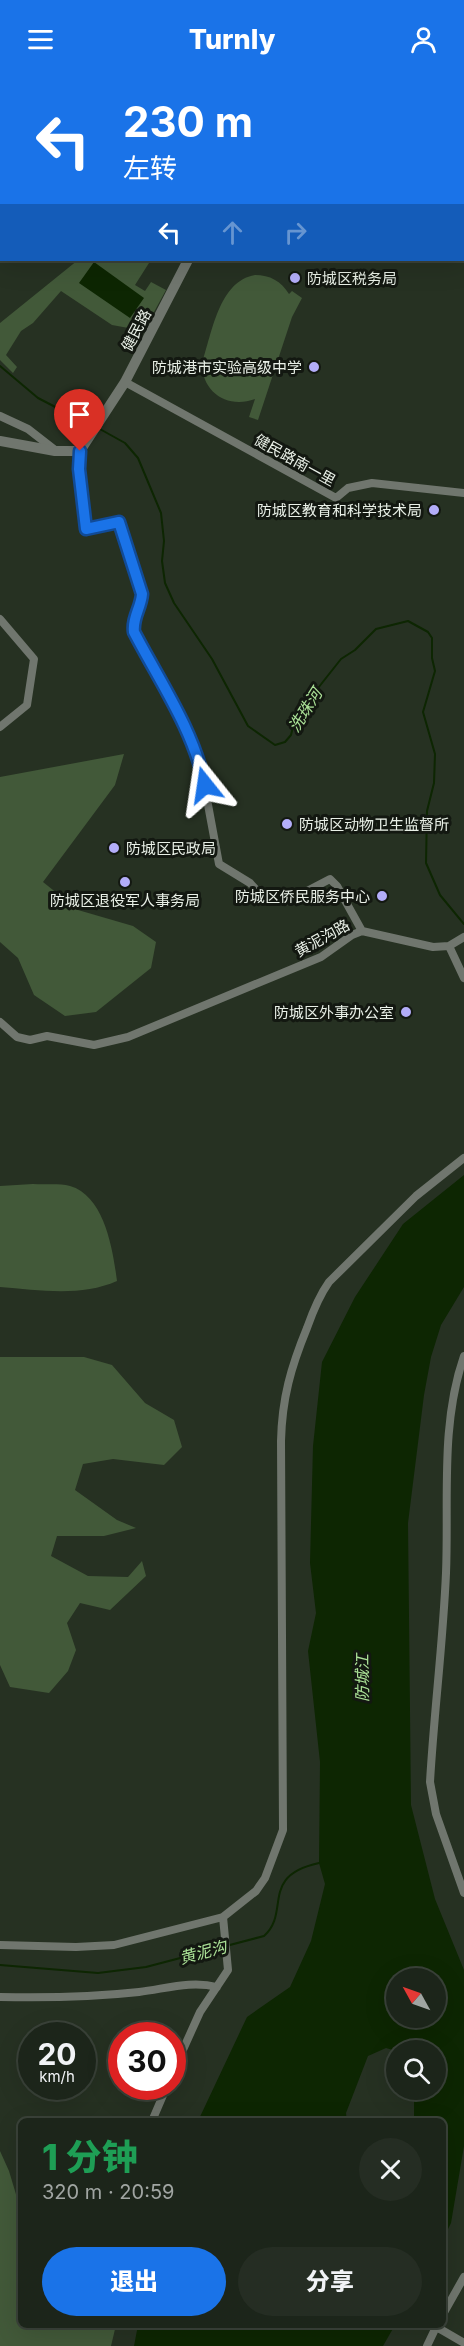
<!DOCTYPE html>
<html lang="zh">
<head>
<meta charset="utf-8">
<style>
	body { margin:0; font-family:Inter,"Noto Sans SC",sans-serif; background:#252d23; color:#f1f3f6; height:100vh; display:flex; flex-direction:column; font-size:22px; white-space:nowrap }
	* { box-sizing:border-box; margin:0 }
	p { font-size:20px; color:#a0a5a2 }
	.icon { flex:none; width:33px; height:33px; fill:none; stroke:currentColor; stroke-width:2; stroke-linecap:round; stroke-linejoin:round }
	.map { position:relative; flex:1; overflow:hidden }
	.sheet { position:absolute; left:18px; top:2040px; width:428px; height:210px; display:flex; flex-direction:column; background:#1c251a; border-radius:9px; box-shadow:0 6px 24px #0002,0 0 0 2px #3a4239 }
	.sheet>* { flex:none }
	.guide { position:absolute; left:0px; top:0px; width:465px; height:183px; box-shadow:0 6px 24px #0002,0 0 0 2px #3a4239; background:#1a73e8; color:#fff; overflow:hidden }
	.needle { width:39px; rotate:310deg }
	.buttons { position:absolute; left:386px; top:1890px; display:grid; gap:12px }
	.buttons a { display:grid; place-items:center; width:60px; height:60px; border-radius:50%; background:#1c251a; box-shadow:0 6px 24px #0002,0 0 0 2px #3a4239; font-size:30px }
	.speed { position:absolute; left:18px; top:1944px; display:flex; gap:12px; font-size:30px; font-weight:700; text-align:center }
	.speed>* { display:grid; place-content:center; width:78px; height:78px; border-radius:50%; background:#1c251a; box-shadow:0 6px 24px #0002,0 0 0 2px #3a4239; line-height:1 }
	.speed small { font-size:15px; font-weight:400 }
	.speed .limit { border:9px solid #d22; background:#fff; color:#111 }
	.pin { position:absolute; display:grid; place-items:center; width:51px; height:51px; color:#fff; margin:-62px -26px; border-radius:50% 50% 50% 0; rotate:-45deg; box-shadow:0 0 6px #0007 }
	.pin .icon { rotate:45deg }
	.me { position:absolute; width:66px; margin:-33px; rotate:345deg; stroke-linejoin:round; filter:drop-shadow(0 0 4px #0008) }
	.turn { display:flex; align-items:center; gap:21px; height:126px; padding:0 24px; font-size:27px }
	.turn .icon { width:78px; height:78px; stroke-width:2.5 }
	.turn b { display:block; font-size:42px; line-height:51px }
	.lanes { display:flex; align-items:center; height:57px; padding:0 24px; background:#0003; justify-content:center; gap:30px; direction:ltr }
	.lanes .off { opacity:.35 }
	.round { display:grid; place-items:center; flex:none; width:63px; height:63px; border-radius:32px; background:#252d23 }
	.head { display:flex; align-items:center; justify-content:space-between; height:102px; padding:0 24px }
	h1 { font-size:36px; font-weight:800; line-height:45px; color:#1e9e55 }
	.primary-button { display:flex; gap:12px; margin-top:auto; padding:12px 24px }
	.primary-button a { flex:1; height:69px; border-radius:36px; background:#1a73e8; color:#fff; font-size:24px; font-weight:800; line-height:69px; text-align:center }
	.primary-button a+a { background:#252d23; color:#f1f3f6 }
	header { display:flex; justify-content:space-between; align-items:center; height:78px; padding:0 24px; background:#1a73e8; color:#fff; font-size:27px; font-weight:800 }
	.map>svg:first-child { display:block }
	.green { fill:#425939 }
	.water { fill:#0d2602; fill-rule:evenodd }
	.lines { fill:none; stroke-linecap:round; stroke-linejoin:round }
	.stream { stroke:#0d2602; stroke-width:2 }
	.minor { stroke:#70766e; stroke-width:8 }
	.tertiary { stroke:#70766e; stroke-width:10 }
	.minor-bridge { stroke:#70766e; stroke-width:8 }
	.route-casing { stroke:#114b97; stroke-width:15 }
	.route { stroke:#1a73e8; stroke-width:10 }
	.poi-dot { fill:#b3adf9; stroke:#131811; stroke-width:2 }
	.labels { text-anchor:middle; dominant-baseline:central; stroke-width:6; stroke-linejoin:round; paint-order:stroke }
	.poi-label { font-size:15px; fill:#e9f0e7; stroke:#131811; text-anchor:end }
	.street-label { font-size:15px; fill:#e9f0e7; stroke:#131811 }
	.water-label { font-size:16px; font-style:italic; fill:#ace398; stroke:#131811 }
</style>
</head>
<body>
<header><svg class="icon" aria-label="menu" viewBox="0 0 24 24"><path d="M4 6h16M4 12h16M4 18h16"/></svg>Turnly<svg class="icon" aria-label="person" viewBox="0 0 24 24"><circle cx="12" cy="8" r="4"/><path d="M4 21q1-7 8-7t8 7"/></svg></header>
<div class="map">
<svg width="464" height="2268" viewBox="0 0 464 2268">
	<rect width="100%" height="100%" fill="#263122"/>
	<path class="green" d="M78,182h19l3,2 2,-2h41l6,3 -14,22 10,6 6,-9 15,8 -24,44 -8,-5 -22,-4 -51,-34 -28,32 -12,8 -15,24 11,12 -4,6 -13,-13v-37z
		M255,197c15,0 26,6 34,19l3,-3 10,7 -10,19 -34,103 -9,-3 6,-18c-27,10 -53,-6 -53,-36 10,-30 17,-82 53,-88z
		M64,325l28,5 1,-2 6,1 -6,13 -12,-4z
		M124,676l-9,31 -72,97 35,28 55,16 23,16 -5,26 -55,44 -31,4 -31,-21 -16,-37 -18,-16v-165z
		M33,1106c12,1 26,-1 37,2 35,10 43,65 47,95 -36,16 -78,9 -117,6v-101z
		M0,1279h84l28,8 33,38 29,17 8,27 -18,18 -51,-6 -30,5 -8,26 42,30 19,8 -32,8h-47l-6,20 37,20 40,1 14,-16 4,15 -36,34 -30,-7 -13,20 9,27 -8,21 -19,22 -39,-6 -10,-22z
		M0,2073l9,20 12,40v114h95l-5,21h-111z"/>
	<path class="water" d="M94,184l50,36 -14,20 -51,-35z
		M464,1097v112l-23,38 -10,32 -7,38 -16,128 3,282 24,94 29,71v176l-13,77 -8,16 -1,-118h-28v-22l-3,-9h24v-40l-39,1 -10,-3 -18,8 -22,57 1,8h-149l49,-104 43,-30 21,-46 14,-57 -6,-21 1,-101 -12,-111 8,-38 -6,-50 3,-117 9,-84 33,-65 48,-73zM396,1900h39v40h-39z
		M138,2247h257l-12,21h-249z"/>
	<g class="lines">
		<path class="stream" d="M0,288l38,32 54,28
			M98,350l27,15 13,15 23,55 3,28 -2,20 3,22 9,20 38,56 36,67 27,19 10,-3 6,-7 3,-12 13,-21 34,-43 14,-9 21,-21 32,-8 20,11 4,6v20l3,13 -12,41 12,42 -1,29 -7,28 -1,52 14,32 24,29
			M0,1887l98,8 48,-6 118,-31c27,-24 -5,-60 55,-73"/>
		<path class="minor" d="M125,304l211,116 12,-10 24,-5 92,10
			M0,338l28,13 27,21
			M80,373l-1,18 7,60 33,-7 23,72c-1,14 -10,24 -8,38l53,97 14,38 18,97 31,19 11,12 18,7 9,-1 42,-22 7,7 25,45
			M0,541l34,40 -7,46 -27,22
			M449,868l15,32
			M0,944l17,15 13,3 17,-4 47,9 34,-8 193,-80 31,-22 10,-4 71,16 16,-1 15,-9
			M464,1278c-24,69 -15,145 -18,217 -3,70 -12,139 -16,209l6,32 28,79
			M0,1867l76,2 38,-2 109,-28 33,-26 9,-13 18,-48 -2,-389c1,-43 10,-74 26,-113 6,-17 12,-32 22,-46l87,-86 48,-38
			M0,1919c46,1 93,0 139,-5 26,-3 52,-12 78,-5
			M172,1996l28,-62 28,-42 -5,-53
			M152,2043l15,-35
			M442,2238l22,-39
			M440,2251l24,14
			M427,2268l10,-21"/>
		<path class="tertiary" d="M0,8l2,1
			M0,363l55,10h25l45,-69 63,-122"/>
		<path class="minor-bridge" d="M433,2247l7,4"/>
	</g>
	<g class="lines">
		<defs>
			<path id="route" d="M80,373l-1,18 7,60 33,-7 23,72c-1,14 -10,24 -8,38 26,50 59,97 71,153"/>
		</defs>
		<use href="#route" class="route-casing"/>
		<use href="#route" class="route"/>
	</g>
	<g class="poi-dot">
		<circle cx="295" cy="200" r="6"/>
		<circle cx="314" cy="289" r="6"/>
		<circle cx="434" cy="432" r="6"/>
		<circle cx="287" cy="746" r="6"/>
		<circle cx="114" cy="770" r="6"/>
		<circle cx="125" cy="804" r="6"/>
		<circle cx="382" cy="818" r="6"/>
		<circle cx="406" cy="934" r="6"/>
	</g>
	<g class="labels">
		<g class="poi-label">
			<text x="307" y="200" text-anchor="start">防城区税务局</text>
			<text x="302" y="289">防城港市实验高级中学</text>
			<text x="422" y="432">防城区教育和科学技术局</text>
			<text x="299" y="746" text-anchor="start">防城区动物卫生监督所</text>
			<text x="126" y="770" text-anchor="start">防城区民政局</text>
			<text x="370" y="818">防城区侨民服务中心</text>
			<text x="125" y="822" text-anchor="middle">防城区退役军人事务局</text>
			<text x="394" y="934">防城区外事办公室</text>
		</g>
		<g class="street-label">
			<text transform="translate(136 252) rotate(-62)">健民路</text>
			<text transform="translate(295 382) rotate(29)">健民路南一里</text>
			<text transform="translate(322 860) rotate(-29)">黄泥沟路</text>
		</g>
		<g class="water-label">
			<text transform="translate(305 632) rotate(-58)">洗珠河</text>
			<text transform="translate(362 1600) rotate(-90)">防城江</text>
			<text transform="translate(203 1874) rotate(-15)">黄泥沟</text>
		</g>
	</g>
</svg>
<div class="buttons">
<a><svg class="needle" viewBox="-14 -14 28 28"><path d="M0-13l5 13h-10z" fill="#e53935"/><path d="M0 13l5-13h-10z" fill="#a0a5a2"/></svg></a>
<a><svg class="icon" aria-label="search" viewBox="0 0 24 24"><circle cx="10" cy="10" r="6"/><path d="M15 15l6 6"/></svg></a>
</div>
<div class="speed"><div>20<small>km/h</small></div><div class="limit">30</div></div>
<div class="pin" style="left:80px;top:373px;background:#d93025"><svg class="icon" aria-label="arrive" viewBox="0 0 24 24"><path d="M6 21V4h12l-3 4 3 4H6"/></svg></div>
<svg class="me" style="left:205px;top:707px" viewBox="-20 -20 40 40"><path d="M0-17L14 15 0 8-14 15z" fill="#1a73e8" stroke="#fff" stroke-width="4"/></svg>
<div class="guide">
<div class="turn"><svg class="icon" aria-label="left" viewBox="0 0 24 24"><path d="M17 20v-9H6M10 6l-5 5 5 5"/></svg><div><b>230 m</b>左转</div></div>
<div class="lanes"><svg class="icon" aria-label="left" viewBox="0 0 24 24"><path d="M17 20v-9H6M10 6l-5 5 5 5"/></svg><svg class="icon off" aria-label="ahead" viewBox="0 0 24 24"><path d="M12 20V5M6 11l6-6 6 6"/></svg><svg class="icon off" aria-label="right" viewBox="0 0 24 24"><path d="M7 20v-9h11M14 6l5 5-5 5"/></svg></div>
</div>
<section class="sheet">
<div class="head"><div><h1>1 分钟</h1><p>320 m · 20:59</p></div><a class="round"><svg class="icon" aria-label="close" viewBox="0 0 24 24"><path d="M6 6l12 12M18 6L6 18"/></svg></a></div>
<div class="primary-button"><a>退出</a><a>分享</a></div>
</section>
</div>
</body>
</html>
